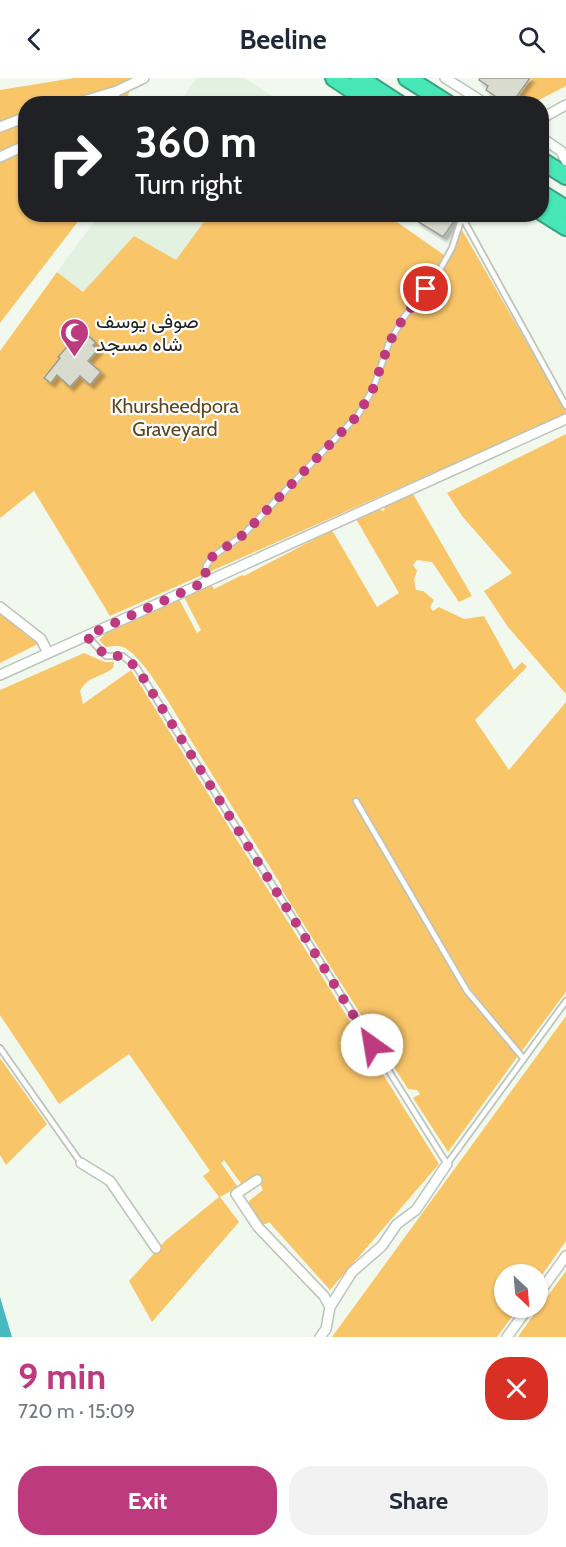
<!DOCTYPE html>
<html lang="en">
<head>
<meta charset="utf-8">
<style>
	body { margin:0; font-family:Cabin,Vazirmatn,sans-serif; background:#f2f2f3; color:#1f2937; height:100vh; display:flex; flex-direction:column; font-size:22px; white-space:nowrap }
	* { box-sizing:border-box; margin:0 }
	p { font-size:20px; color:#747a83 }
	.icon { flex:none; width:33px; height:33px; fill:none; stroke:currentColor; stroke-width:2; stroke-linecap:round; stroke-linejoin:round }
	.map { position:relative; height:1259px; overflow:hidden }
	.drawer { display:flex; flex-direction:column; background:#fff; flex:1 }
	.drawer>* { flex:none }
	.guide { position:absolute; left:18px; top:18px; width:531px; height:126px; border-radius:24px; box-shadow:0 2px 4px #0004; background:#202124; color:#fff; overflow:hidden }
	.needle { width:39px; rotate:154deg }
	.buttons { position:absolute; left:494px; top:1186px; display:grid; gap:12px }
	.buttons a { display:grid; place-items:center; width:54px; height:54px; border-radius:50%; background:#fff; box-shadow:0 2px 4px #0004; font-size:30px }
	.pin { position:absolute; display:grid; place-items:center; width:51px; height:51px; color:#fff; margin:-26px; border:3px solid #fff; border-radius:50%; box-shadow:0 2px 6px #0007 }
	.me { position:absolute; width:66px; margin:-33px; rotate:328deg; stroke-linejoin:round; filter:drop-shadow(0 0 4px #0008) }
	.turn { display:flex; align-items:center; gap:21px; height:126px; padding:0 18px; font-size:27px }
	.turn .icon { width:78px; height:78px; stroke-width:2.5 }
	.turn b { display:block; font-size:42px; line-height:51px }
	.round { display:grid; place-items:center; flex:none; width:63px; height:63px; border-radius:24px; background:#f2f2f3 }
	.overview { display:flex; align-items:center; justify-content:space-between; height:102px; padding:0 18px }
	h1 { font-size:36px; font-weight:800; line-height:45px; color:#be3a7f }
	.button { display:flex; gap:12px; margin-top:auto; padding:12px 18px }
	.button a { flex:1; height:69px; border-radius:24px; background:#be3a7f; color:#fff; font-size:24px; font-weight:800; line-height:69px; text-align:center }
	.button a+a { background:#f2f2f3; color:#1f2937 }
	header { display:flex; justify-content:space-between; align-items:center; height:78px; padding:0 18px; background:#fff; font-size:27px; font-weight:800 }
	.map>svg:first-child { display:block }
	.built { fill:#e3f1e0 }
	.green { fill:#f9c569 }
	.water { fill:#48babe }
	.building { fill:#dadbcf; stroke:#9b9c91; stroke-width:1.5; filter:url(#shadow) }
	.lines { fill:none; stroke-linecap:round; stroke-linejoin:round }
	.lane-casing { stroke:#bcc4ba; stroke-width:8 }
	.street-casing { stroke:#bcc4ba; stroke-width:12 }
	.highway-casing { stroke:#39a281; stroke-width:20 }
	.lane { stroke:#fff; stroke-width:4.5 }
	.street { stroke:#fff; stroke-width:9 }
	.highway { stroke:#47e7b7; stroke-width:16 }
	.route { stroke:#be3a7f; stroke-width:10; stroke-dasharray:0 18 }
	.labels { text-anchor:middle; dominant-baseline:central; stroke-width:4.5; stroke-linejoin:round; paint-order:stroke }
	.poi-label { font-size:20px; fill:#1e211d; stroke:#fff; text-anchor:start }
	.park-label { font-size:20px; fill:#5d4720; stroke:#fff }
</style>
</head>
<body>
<header><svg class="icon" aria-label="back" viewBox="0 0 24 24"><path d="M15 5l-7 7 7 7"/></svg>Beeline<svg class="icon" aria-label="search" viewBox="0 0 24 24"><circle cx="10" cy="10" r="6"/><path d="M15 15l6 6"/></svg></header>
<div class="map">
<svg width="566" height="1259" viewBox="0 0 566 1259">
	<defs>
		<filter id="shadow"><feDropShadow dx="4" dy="4" stdDeviation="1.5" flood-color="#0004"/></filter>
	</defs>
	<rect width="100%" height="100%" fill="#f1f9ef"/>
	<path class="built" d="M197,0h47l39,25h-105z
		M99,137h110l-33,45 -93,33 -26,-21z"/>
	<path class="green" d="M74,0h55v15l-4,10 -99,1v110l57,1 -83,108v-233z
		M532,0h34v8l-33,17h-19z
		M209,137h178l57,40 18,-25 104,181v3l-456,202 -76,-125 -34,27v-167l57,-79 26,20 51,-56 42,24z
		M566,356v260l-58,-67 -24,-36 28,-18 -50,-57 -15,-23z
		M413,416l59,102 -13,6 -27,-40 -15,-2 -4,5 4,6 -3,9 2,10 7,1 11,9 -4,7 3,4 6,-4 25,12 20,-3 30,54 8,-8 5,5 -52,53 34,50 57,-68v290l-45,60 -52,-65 -111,-187 -5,2 113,191 52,63 -70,96 -35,-54 7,-4 -3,-4 -9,-1 -126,-199 -1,-5 -96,-154 1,-1c-14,-21 -40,-70 -61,-82 -6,-3 -12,-2 -19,-1l-7,-7 10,-10 70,-31 18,34 4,-3 -17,-33 26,-14 4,6 28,-14 2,1 88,-46 45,77 22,-14 -43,-74 22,-10 6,2 1,-6z
		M0,535l38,31 -38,19z
		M84,575l21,9h9l-1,6c-14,11 -24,7 -33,23l3,13 48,-34 308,494 -109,126 -61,-68 -3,2h-5l-13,-16 1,-7 14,-11 -3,-6 -18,1 -18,-25 -3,3 17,24 -18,10 19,25 -87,100 -23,-41 37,-41 53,-43 -16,-21 7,-5 -81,-117 -70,50 -59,-89v-325z
		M566,938v225l-29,41v-7h-33v33h14l-2,3 -19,26h-165z
		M0,980l47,66 -41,41 -6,-10z
		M566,1193v66h-48l4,-6z"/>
	<path class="water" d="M0,1219l12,40h-12z"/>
	<path class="building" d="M480,0h50l-18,25 -9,-6 -2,3 -15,-10 2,-4 -9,-6z
		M421,136h32l4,3 -14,20 -26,-16z
		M82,252l14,13 -3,2 5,5 -10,11 13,11 -11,13 -10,-9 -10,11 -13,-12 -6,8 -7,-5 16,-20 -2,-1z"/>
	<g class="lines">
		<defs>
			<path id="lane" d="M462,139l104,189
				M205,504l1,-16 6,-9 31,-22 115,-120 15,-26 16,-46 15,-26 33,-42 15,-27 10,-31
				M87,558l19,20h17l14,12 310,496 119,-163
				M356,723l111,190 57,68
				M0,970l81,115"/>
			<path id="street" d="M445,0l41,26
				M73,26l44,-13 27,-13
				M104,26l12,-12
				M542,40l24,-13
				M0,49l26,-10
				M542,60l19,13 5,10
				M0,79l26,-12
				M0,529l41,32 7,14
				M0,597l566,-256
				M81,1085l29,18 46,67
				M257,1102l-21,14 22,33 66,69 6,11
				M537,1218l29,-40
				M320,1259l6,-8 4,-22 22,-35 30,-26 15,-22 19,-14 31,-46
				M507,1259l21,-29"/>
			<path id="highway" d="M334,0l39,26
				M359,0l40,26
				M407,0l41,26
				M542,83l24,15
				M542,116l24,15
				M542,134l24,15"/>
		</defs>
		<use href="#lane" class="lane-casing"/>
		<use href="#street" class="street-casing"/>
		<use href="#highway" class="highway-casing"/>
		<use href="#lane" class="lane"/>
		<use href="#street" class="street"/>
		<use href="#highway" class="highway"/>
	</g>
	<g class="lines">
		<path class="route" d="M372,967l-235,-377 -14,-12h-17l-20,-20 119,-54 1,-16 6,-9 31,-22 115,-120 15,-26 16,-46 15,-26 22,-28"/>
	</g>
	<defs>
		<symbol id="mosque-pin" viewBox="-11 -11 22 30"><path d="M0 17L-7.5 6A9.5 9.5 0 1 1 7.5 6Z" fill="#be3a7f" stroke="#fff"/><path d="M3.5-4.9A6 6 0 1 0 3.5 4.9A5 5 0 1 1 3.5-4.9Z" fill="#fff"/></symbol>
	</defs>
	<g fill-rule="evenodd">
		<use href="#mosque-pin" x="58" y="238" width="33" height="45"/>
	</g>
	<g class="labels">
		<g class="poi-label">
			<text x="96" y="243">صوفی یوسف<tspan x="96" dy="23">شاہ مسجد</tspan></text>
		</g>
		<g class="park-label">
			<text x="175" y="328">Khursheedpora<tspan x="175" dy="23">Graveyard</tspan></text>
		</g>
	</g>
</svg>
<div class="buttons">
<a><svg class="needle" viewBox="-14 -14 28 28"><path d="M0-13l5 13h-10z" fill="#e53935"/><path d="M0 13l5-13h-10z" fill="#747a83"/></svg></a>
</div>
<div class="pin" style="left:426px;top:211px;background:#d93025"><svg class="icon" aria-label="arrive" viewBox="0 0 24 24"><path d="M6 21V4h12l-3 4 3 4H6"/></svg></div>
<svg class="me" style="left:372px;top:967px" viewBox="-20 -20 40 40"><circle r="19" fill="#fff"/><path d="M0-13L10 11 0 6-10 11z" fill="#be3a7f"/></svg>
<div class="guide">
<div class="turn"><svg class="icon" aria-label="right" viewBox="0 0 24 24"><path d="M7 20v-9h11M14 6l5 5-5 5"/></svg><div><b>360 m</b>Turn right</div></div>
</div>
</div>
<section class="drawer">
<div class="overview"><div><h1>9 min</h1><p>720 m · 15:09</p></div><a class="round" style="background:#d93025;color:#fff"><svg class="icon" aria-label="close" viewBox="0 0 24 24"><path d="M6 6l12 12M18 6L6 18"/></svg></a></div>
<div class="button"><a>Exit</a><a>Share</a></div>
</section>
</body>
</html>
